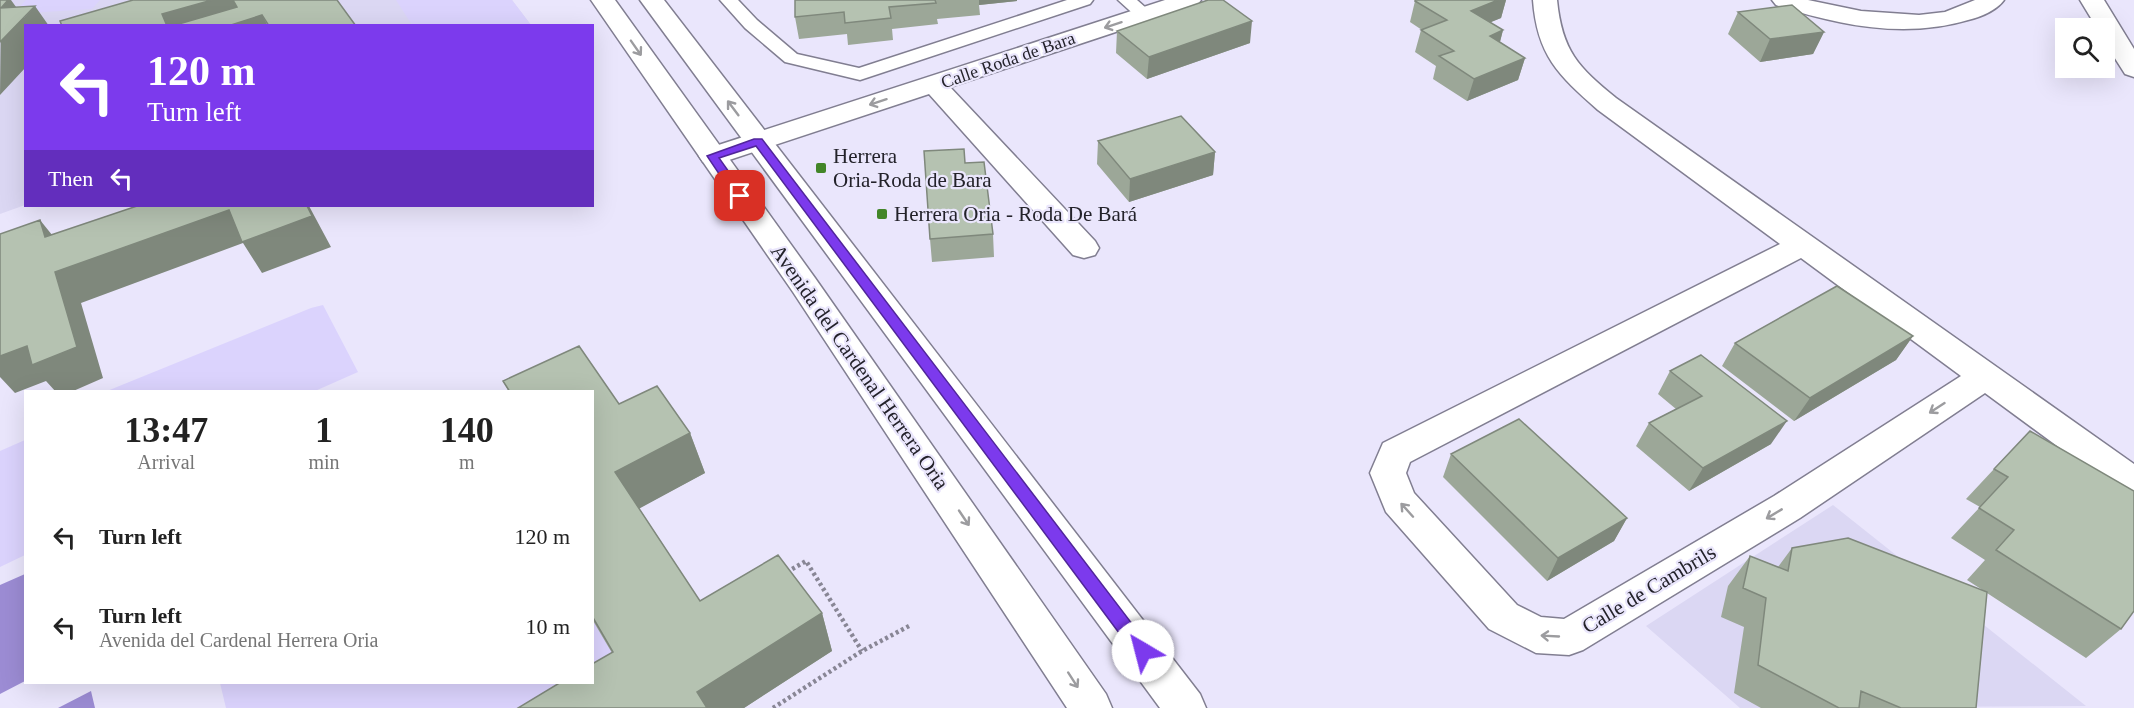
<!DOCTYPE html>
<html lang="en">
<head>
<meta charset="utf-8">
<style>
	body { margin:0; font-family:Georgia,serif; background:#f6f6f6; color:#222; height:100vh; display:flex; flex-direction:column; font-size:22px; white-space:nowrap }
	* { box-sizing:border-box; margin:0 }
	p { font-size:20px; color:#767676 }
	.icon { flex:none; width:33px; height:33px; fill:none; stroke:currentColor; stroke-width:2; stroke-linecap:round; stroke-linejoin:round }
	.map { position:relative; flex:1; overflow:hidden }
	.side { position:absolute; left:24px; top:390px; width:570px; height:294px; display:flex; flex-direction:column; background:#fff; border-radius:0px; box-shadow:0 6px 24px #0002 }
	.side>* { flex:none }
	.hud { position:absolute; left:24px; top:24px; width:570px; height:183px; border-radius:0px; box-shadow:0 6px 24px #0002; background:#7c3aed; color:#fff; overflow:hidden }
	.fabs { position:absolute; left:2055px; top:18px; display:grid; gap:12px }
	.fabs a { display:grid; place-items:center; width:60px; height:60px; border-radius:0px; background:#fff; box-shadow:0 6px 24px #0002; font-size:30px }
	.pin { position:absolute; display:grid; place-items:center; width:51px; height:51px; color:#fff; margin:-26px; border-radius:12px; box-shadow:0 3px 9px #0006 }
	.me { position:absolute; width:66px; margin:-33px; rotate:323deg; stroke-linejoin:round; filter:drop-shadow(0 0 4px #0008) }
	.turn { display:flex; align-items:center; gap:21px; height:126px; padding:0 24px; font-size:27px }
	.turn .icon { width:78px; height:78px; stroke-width:2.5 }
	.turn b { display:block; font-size:42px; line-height:51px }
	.then { display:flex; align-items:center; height:57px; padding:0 24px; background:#0003; gap:12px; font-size:22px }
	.eta { display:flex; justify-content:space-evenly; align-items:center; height:102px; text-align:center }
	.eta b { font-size:36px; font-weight:800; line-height:42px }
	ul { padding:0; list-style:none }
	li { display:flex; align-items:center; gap:18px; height:90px; padding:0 24px }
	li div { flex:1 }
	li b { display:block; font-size:22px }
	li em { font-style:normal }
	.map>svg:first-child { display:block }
	.built { fill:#dbd7f3 }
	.green { fill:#dbd3fd }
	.water { fill:#9c8cd4 }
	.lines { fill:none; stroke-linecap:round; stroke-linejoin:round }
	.service-casing { stroke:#817e91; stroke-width:3 }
	.minor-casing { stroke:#817e91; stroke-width:3 }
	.secondary-casing { stroke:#817e91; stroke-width:3 }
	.path { stroke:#888695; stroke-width:4.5; stroke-dasharray:3 3; stroke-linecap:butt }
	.service { fill:#fff; fill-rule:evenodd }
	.minor { fill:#fff; fill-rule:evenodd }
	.secondary { fill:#fff; fill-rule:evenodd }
	.wall { fill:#9ca798 }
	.shaded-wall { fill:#7f887c }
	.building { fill:#b5c2b1; stroke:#7f887c; stroke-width:1.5 }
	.oneway { stroke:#9c9c9f }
	.route { fill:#7c3aed; stroke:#51269a; stroke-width:1.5 }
	.poi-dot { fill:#428528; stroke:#eae6fc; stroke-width:2 }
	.labels { text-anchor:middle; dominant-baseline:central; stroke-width:4.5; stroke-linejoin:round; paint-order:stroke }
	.far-street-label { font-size:18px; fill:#23222a; stroke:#eae6fc }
	.poi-label { font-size:21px; fill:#23222a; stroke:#eae6fc; text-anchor:start }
	.street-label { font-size:21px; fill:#23222a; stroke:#eae6fc }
</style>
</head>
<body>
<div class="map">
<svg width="2134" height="708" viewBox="0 0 2134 708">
	<rect width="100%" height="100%" fill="#eae6fc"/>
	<path class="built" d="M0,0h512l19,25 -505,1 -1,179 -25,9z
		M1833,505l253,201 -346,2 -94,-82z"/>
	<path class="green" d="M26,0h74l-8,9 -79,5z
		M396,0h116l19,25h-119z
		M323,305l35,67 -43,19h-208l204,-83z
		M25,440v115l-25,12v-116z
		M593,619l40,69 -32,20h-375l-6,-25 372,-1z"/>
	<path class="water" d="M25,574v107l-25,13v-109z
		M91,691l4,17h-37z"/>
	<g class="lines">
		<defs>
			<path id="service" d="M720,0h18l19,20 40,34 62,14 208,-68h26l-3,4 -230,76 -75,-18 -40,-34z
				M1118,0h19l17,15 -3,4h-12z"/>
			<path id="minor" d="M1165,0h36l-4,5 -247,82 145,154 4,7 -4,7 -11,3 -11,-3 -144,-161 -206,68 -10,2 -10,-2 -4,-6 4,-6z
				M1533,0h24c5,51 21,67 59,98l518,366v34l-13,-5 -136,-100 -185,125 -217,132 -14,5 -33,-2 -47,-24 -103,-117 -16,-39 13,-30 397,-199 -182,-134c-40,-35 -61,-55 -65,-110zM1801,258l160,118 -187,120 -210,123 -23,-2 -24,-12 -103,-112 -8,-20 4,-11z
				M1772,0h36l53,11 58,4 26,-3 30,-12h29c-8,11 -24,17 -36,20 -64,19 -130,5 -192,-15z
				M2080,0h24l30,49v28l-9,-3 -21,-33v-13h-7z"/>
			<path id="secondary" d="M591,0h24l200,278 291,416 6,14h-45l-274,-416z
				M640,0h24l536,694 6,14h-46z"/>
		</defs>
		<use href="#service" class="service-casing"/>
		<use href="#minor" class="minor-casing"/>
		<use href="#secondary" class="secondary-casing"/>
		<path class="path" d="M787,572l19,-11 56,90
			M773,708l89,-57 47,-25"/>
		<use href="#service" class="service"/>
		<use href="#minor" class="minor"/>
		<use href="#secondary" class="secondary"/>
	</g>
	<path class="wall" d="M795,0h222v1l-38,4 1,10 -43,4 1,5 -46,5 1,11 -45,5 -1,-11 -48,5 -4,-22z
		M1414,0h92l-5,18 -11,4 13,8 -3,12 25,16 -7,22 -51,21 -34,-22 3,-13 -21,-14 6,-22h1l-12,-8 5,-21z
		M1738,12l86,20 -11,22 -53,8 -32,-28z
		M1117,31l133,12 -103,36 -31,-26z
		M1098,141l117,11 -2,23 -84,27 -32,-38z
		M965,163l28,71 1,23 -62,5 -2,-23z
		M1913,336l-17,24 -102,61 -72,-55 13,-23z
		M579,346l40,58 38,-18 33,47 15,40 -66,35 61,93 78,-46 44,58 10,38 -88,57h-226l43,-26h31v-18l20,-11 -20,-34v-227h-83l-6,-11z
		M1670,371l101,73 -82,47 -53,-45 13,-23 27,-14 -18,-15z
		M2030,431l91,198 -35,29 -99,-65 -11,115h-215l-27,-15 10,-66 -23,-10 7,-31 22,-30 28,11 14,-19 192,43 -17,-11 18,-20 -34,-22 29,-31 -14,-8 28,-30z
		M1451,454l176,64 -13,23 -67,40 -104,-104z"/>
	<path class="shaded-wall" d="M8,0h3l13,18 11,-12 14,20h-23v41l-26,28 1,-87z
		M212,0h21l29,15 6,11h-101l-5,-12z
		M979,0h38v1l-38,4z
		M1498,0h8l-5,18 -36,15 6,-22z
		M1252,21l-2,22 -103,36 2,-22z
		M1503,30l-6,23 -7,-17z
		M1824,32l-11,22 -53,8 10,-23z
		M1525,58l-7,22 -51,21 7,-22z
		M1215,152l-2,23 -84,27 1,-23z
		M309,206l22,41 -69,26 -19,-30 -162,60 22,75 -32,14h-15l-10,-11 -31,12 -15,-16v-21l55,-84 -15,-52 25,31 164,-41z
		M1913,336l-17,24 -102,61 16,-23z
		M1787,421l-16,23 -82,47 14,-23z
		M690,433l15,40 -72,39 -18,-40z
		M1627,518l-13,23 -67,40 11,-23z
		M822,613l10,38 -88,57h-40l-7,-16z"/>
	<path class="building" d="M0,0h8l-7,8 34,-2 -35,36z
		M133,0h79l-50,14 5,12h-105l-2,-5z
		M233,0h104l19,26h-87l-7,-11 -34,11h-56l65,-19z
		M795,0h140l1,3 -47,4 2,11 -46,5 -1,-11 -49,5z
		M1208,0h15l29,21 -103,36 -32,-26z
		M1416,0h82l-27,11 32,19 -13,6 35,22 -51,21 -35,-23 15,-5 -33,-21 26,-10 -32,-19z
		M1792,5l32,27 -54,7 -32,-27z
		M1181,116l34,36 -85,27 -32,-38z
		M964,149l1,14 19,-1 9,72 -63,5 -6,-88z
		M137,206h170l5,10 -70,26 -13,-32 -174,62 22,75 -45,18 -5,-19 -27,10v-122l40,-14 5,17z
		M1837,286l76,50 -103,62 -75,-55z
		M579,346l40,58 38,-18 33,47 -75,39 85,129 78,-46 44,58 -125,79 10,16h-189l43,-26h31v-18l21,-12 -21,-36v-224h-82l-7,-11z
		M1701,355l86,66 -84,47 -54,-45 53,-27 -32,-25z
		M1519,419l108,99 -69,40 -107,-104z
		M2030,431l104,60v120l-13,18 -125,-79 18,-20 -35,-22 29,-31 -14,-8z
		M1848,538l139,54 -11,116h-75l-40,-17 -2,17h-20l-81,-43 8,-67 -23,-10 7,-32 38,15 4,-23z"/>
	<defs><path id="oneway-shaft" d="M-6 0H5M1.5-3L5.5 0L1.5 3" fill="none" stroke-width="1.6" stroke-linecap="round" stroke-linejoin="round" transform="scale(1.5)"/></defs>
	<g class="oneway">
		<use href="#oneway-shaft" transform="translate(1113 25) rotate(162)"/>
		<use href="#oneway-shaft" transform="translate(636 48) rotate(55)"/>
		<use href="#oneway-shaft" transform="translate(878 102) rotate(162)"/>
		<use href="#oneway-shaft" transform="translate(733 108) rotate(-127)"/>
		<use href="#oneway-shaft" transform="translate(1937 408) rotate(147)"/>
		<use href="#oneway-shaft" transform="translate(1407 510) rotate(-132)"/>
		<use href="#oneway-shaft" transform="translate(1774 514) rotate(149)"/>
		<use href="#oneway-shaft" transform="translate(964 518) rotate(56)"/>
		<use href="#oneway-shaft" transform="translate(1550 636) rotate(-177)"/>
		<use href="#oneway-shaft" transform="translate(1073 680) rotate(57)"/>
	</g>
	<path class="route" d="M754,139h8l387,507 2,5 -2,6 -6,2 -6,-2 -381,-511 -37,12 27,38 -6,4 -4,-1 -29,-43z"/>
	<g class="poi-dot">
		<rect x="815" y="162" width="12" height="12" rx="3"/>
		<rect x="876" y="208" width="12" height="12" rx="3"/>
	</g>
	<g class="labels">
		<g class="far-street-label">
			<text transform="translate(1008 60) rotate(-19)">Calle Roda de Bara</text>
		</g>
		<g class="poi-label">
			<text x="833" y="156">Herrera<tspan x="833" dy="24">Oria-Roda de Bara</tspan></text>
			<text x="894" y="214">Herrera Oria - Roda De Bará</text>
		</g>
		<g class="street-label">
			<text transform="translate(860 367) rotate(55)">Avenida del Cardenal Herrera Oria</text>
			<text transform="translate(1649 589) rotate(-31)">Calle de Cambrils</text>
		</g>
	</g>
</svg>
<div class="fabs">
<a><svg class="icon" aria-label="search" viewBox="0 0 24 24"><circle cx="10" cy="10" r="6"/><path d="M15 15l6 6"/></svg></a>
</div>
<div class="pin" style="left:740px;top:196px;background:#d93025"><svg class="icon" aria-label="arrive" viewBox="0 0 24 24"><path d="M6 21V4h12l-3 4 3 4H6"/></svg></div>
<svg class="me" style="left:1143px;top:651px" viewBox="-20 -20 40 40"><circle r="19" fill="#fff"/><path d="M0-13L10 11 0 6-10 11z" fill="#7c3aed"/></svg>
<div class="hud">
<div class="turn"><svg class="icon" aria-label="left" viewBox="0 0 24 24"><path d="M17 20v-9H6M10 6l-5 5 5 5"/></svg><div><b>120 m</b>Turn left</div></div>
<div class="then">Then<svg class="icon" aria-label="left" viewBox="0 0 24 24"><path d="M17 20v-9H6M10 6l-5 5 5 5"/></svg></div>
</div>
<section class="side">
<div class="eta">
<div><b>13:47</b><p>Arrival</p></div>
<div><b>1</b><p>min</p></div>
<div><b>140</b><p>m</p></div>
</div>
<ul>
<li><svg class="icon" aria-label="left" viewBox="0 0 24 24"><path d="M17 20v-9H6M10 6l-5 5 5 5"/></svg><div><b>Turn left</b></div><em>120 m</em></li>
<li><svg class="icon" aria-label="left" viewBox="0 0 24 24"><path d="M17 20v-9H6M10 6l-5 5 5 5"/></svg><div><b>Turn left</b><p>Avenida del Cardenal Herrera Oria</p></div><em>10 m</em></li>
</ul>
</section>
</div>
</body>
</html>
